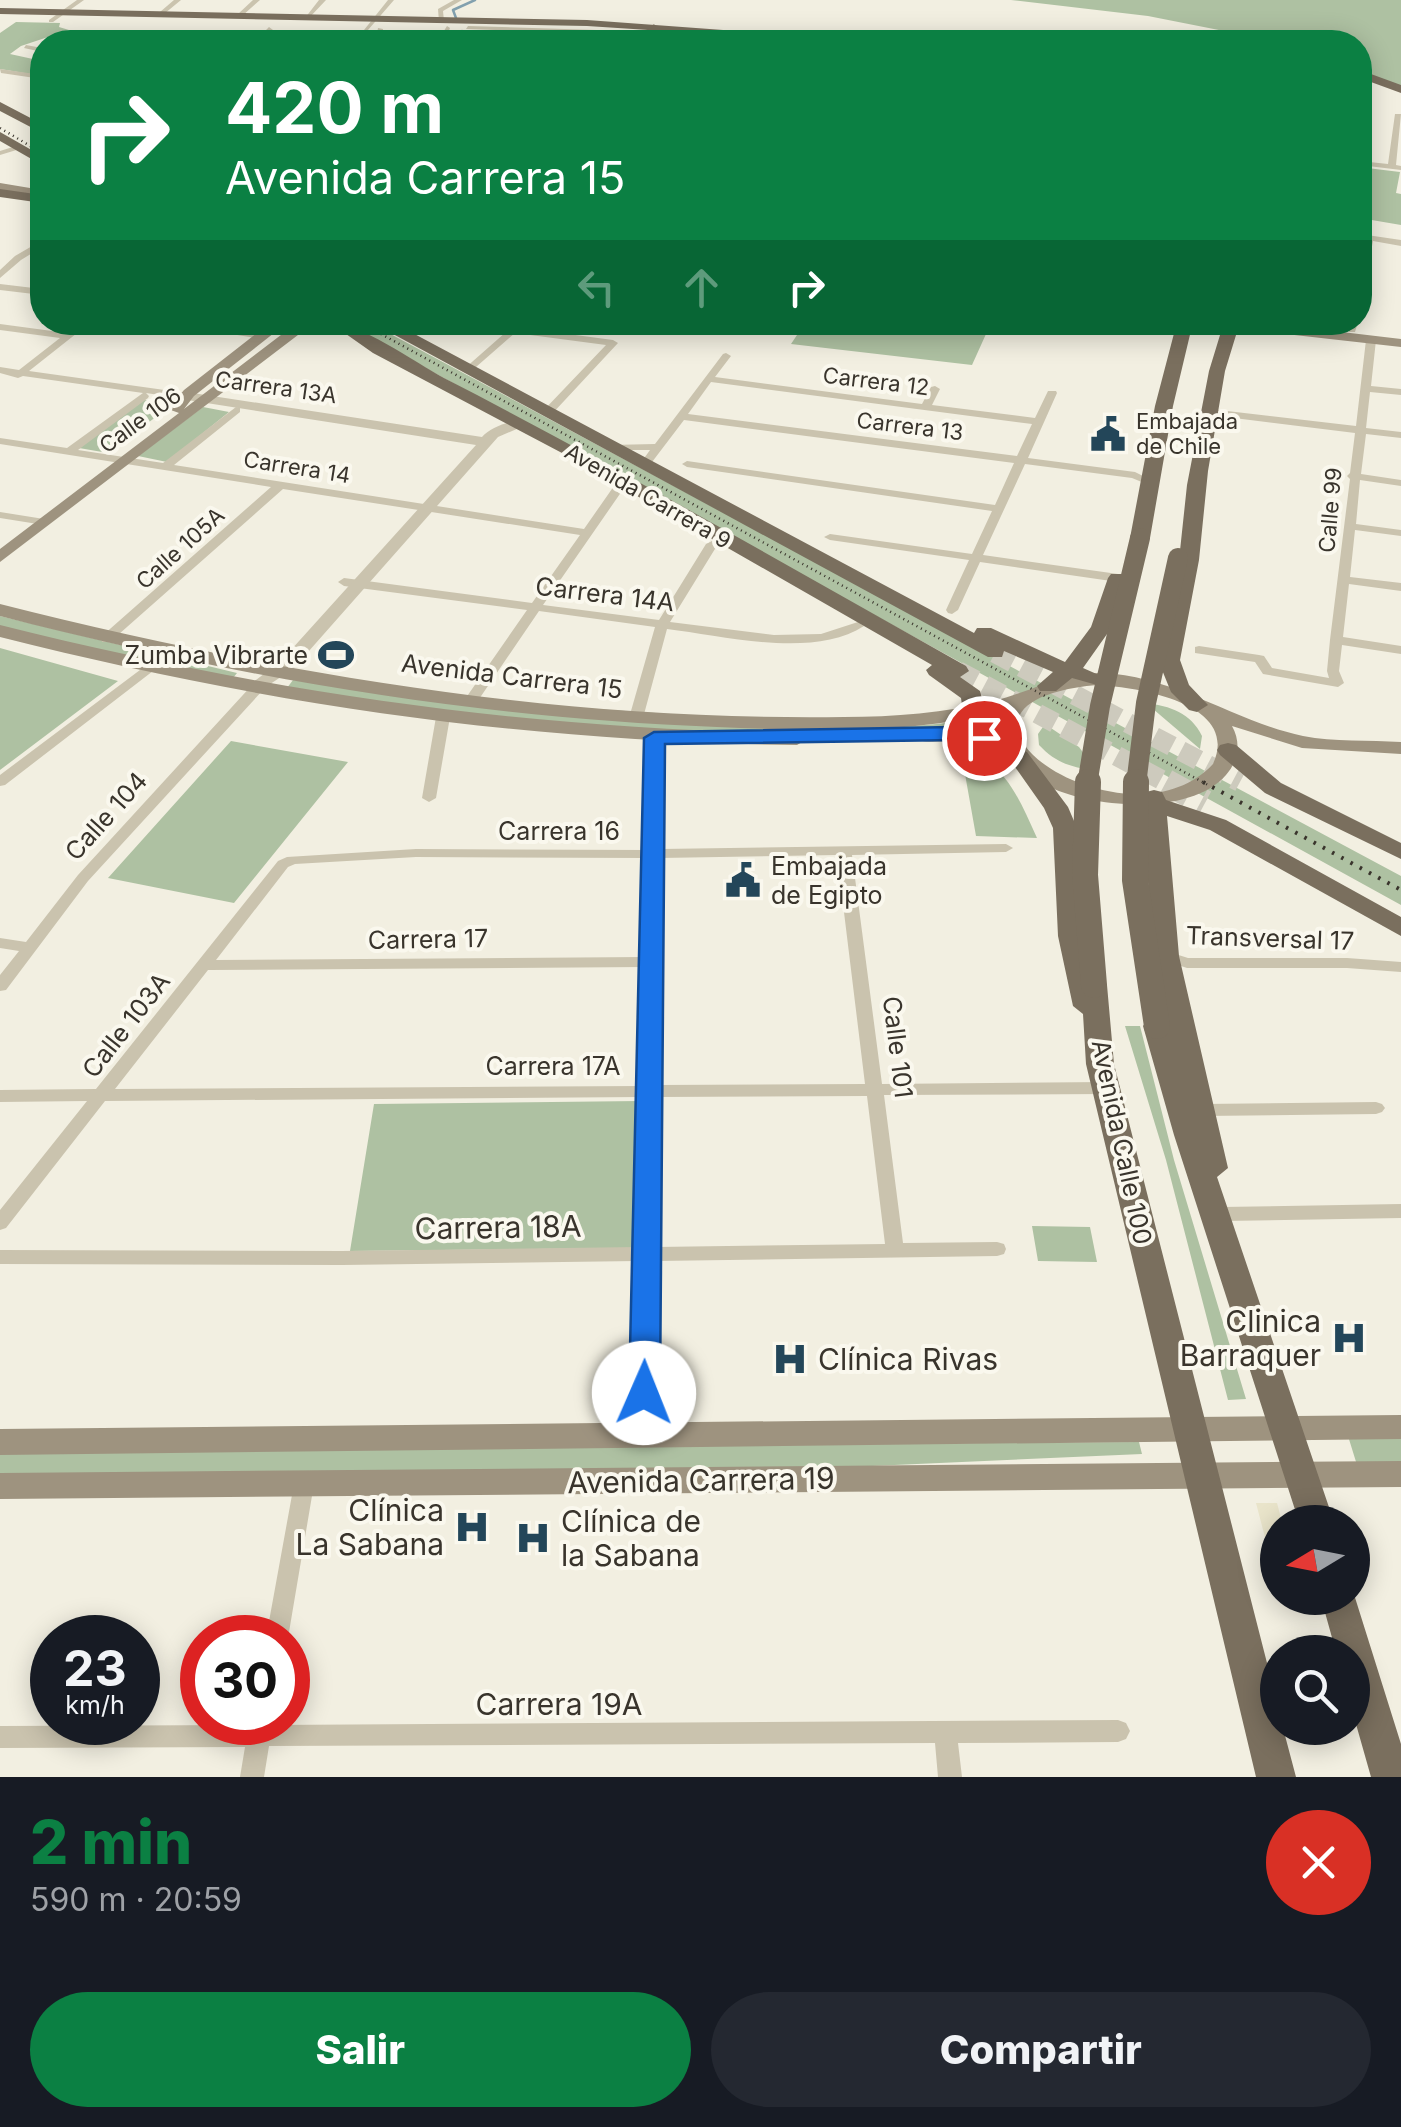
<!DOCTYPE html>
<html lang="es">
<head>
<meta charset="utf-8">
<style>
	body { margin:0; font-family:Inter,sans-serif; background:#242831; color:#f1f3f6; height:100vh; display:flex; flex-direction:column; font-size:38px; white-space:nowrap }
	* { box-sizing:border-box; margin:0 }
	p { font-size:32px; color:#9ea1a6 }
	.icon { flex:none; width:55px; height:55px; fill:none; stroke:currentColor; stroke-width:2; stroke-linecap:round; stroke-linejoin:round }
	.map { position:relative; height:1777px; overflow:hidden }
	.sheet { display:flex; flex-direction:column; background:#171b24; flex:1 }
	.sheet>* { flex:none }
	.guide { position:absolute; left:30px; top:30px; width:1342px; height:305px; border-radius:40px; box-shadow:0 5px 25px #0003; background:#0b8043; color:#fff; overflow:hidden }
	.needle { width:65px; rotate:260deg }
	.controls { position:absolute; left:1260px; top:1505px; display:grid; gap:20px }
	.controls a { display:grid; place-items:center; width:110px; height:110px; border-radius:50%; background:#171b24; box-shadow:0 5px 25px #0003; font-size:50px }
	.speed { position:absolute; left:30px; top:1615px; display:flex; gap:20px; font-size:50px; font-weight:700; text-align:center }
	.speed>* { display:grid; place-content:center; width:130px; height:130px; border-radius:50%; background:#171b24; box-shadow:0 5px 25px #0003; line-height:1 }
	.speed small { font-size:25px; font-weight:400 }
	.speed .limit { border:15px solid #d22; background:#fff; color:#111 }
	.pin { position:absolute; display:grid; place-items:center; width:85px; height:85px; color:#fff; margin:-42px; border:5px solid #fff; border-radius:50%; box-shadow:0 2px 10px #0007 }
	.me { position:absolute; width:110px; margin:-55px; rotate:1deg; stroke-linejoin:round; filter:drop-shadow(0 0 8px #0008) }
	.turn { display:flex; align-items:center; gap:35px; height:210px; padding:0 30px; font-size:45px }
	.turn .icon { width:130px; height:130px; stroke-width:2.5 }
	.turn b { display:block; font-size:70px; line-height:85px }
	.lanes { display:flex; align-items:center; height:95px; padding:0 30px; background:#0003; justify-content:center; gap:50px; direction:ltr }
	.lanes .off { opacity:.35 }
	.round { display:grid; place-items:center; flex:none; width:105px; height:105px; border-radius:52px; background:#242831 }
	.head { display:flex; align-items:center; justify-content:space-between; height:170px; padding:0 30px }
	h1 { font-size:60px; font-weight:800; line-height:75px; color:#0b8043 }
	.primary-button { display:flex; gap:20px; margin-top:auto; padding:20px 30px }
	.primary-button a { flex:1; height:115px; border-radius:60px; background:#0b8043; color:#fff; font-size:40px; font-weight:800; line-height:115px; text-align:center }
	.primary-button a+a { background:#242831; color:#f1f3f6 }
	.map>svg:first-child { display:block }
	.green { fill:#aec1a2 }
	.plaza { fill:#e9e4ca }
	.lines { fill:none; stroke-linecap:round; stroke-linejoin:round }
	.stream { stroke:#82a0ae; stroke-width:2.5 }
	.primary-tunnel-far1 { stroke:#cdcabd; stroke-width:20; stroke-dasharray:20 10; stroke-linecap:butt }
	.primary-tunnel { stroke:#cdcabd; stroke-width:26; stroke-dasharray:26 14; stroke-linecap:butt }
	.minor { fill:#cac3ae; fill-rule:evenodd }
	.tertiary { fill:#cac3ae; fill-rule:evenodd }
	.secondary { fill:#9e937f; fill-rule:evenodd }
	.primary { fill:#7a6f5e; fill-rule:evenodd }
	.rail-far1 { stroke:#39342c; stroke-width:2.5; stroke-dasharray:1 4; stroke-linecap:butt }
	.rail { stroke:#39342c; stroke-width:4; stroke-dasharray:2.5 8; stroke-linecap:butt }
	.primary-bridge-far1 { stroke:#7a6f5e; stroke-width:20 }
	.primary-bridge { stroke:#7a6f5e; stroke-width:26 }
	.route { fill:#1a73e8; stroke:#114b97; stroke-width:2.5 }
	.labels { text-anchor:middle; dominant-baseline:central; stroke-width:8; stroke-linejoin:round; paint-order:stroke }
	.far-street-label { font-size:22px; fill:#39342c; stroke:#faf8ee }
	.far-poi-label { font-size:22px; fill:#39342c; stroke:#faf8ee; text-anchor:start }
	.street-label { font-size:25px; fill:#39342c; stroke:#faf8ee }
	.poi-label { font-size:25px; fill:#39342c; stroke:#faf8ee; text-anchor:end }
	.near-street-label { font-size:30px; fill:#39342c; stroke:#faf8ee }
	.near-poi-label { font-size:30px; fill:#39342c; stroke:#faf8ee; text-anchor:end }
</style>
</head>
<body>
<div class="map">
<svg width="1401" height="1777" viewBox="0 0 1401 1777">
	<rect width="100%" height="100%" fill="#f2efe1"/>
	<path class="green" d="M1011,0h390v88l-41,-16v-30h-81l-131,-26z
		M16,22l44,1 -1,4 10,3 -48,16 -11,8 32,7v15l-42,-7v-36z
		M1367,168l33,4 -4,21 5,1v31l-41,-7z
		M344,323h26l1031,553v29z
		M805,323h74l107,11 -14,31 -181,-21z
		M144,400l29,4 -65,49 -29,-5z
		M203,407l26,5 -62,50 -29,-6z
		M0,616l237,57 -4,5 -109,-17 -124,-35z
		M0,648l118,33 -118,89z
		M293,680c142,20 284,28 427,37 90,5 185,20 274,-3l-3,15 -20,-3 -221,9 -233,-12 -230,-35z
		M1146,703c24,3 45,10 56,33l-2,13z
		M1045,724l34,23 17,23c-24,-2 -40,-7 -57,-25l-1,-11z
		M231,741l117,21 -114,141 -126,-25z
		M960,746c46,19 57,48 77,92l-61,-2z
		M1125,1026h15l34,134 72,239 -18,1 -62,-240z
		M640,1101l-1,147 -289,3 24,-147z
		M1032,1226l58,1 7,35 -59,-1z
		M1348,1436h53v29h-44z
		M1139,1442l3,12 -360,16 -782,6v-26z"/>
	<path class="plaza" d="M1256,1503h21l5,19h-4l-1,61z"/>
	<g class="lines">
		<path class="stream" d="M456,18l-3,-8 22,-10
			M447,42l15,-11"/>
		<path class="primary-tunnel-far1" d="M995,653l245,129
			M958,671l213,114"/>
		<path class="primary-tunnel" d="M1166,782l39,21"/>
		<path class="minor" d="M77,0h7l-31,22h-4v-2z
			M174,0h7l-17,14h-4v-2z
			M253,0h7l-18,16h-4v-2z
			M319,0h7l-17,18h-4z
			M388,0h6l-26,30h-4z
			M454,0h8l-19,11 1,10 -5,1 -1,-13z
			M447,26l3,2 -3,8 -11,6h-7l13,-8z
			M468,26l161,5 3,2 -3,2 -163,-6z
			M378,28l5,1 -1,8 10,5 -16,-3z
			M54,33l57,7 3,2h-15l-47,-6z
			M139,40h38l3,2h-44z
			M26,45l16,3v4l-18,-4z
			M0,69l42,6v4l-41,-6z
			M1395,114h6l-5,51 5,1v4l-41,-5v-4l28,3z
			M16,146l7,2 -23,7v-4z
			M1360,234l41,6v6l-28,-5 -8,44 -5,3v-27l4,-22 -4,-1z
			M39,242h3v5l-21,13 -21,18v-8l15,-14z
			M0,284l42,5v6l-42,-5z
			M80,322h11l-62,49 157,22 5,3 -5,3 -40,-6 3,3 -1,2 -70,52 85,13 73,-56 4,1v4l-66,53 410,64 30,-43 4,-1 6,3 -81,117 116,15 47,-76 6,-3 6,3 -48,78 104,13 47,-1 37,-12 6,4c-51,33 -139,10 -197,3l-24,89 -7,4 -7,-4 26,-91 -116,-16 -64,94 -5,1 -7,-4 64,-92 -183,-24 -6,-4 6,-4 188,25 48,-68 -297,-46 -173,153h-8v-6l169,-149 -271,-43v-6l67,10 76,-55 -120,-17 -5,2 -18,-5v-6l19,3 41,-32 -60,-8v-6l67,9z
			M156,322h29l78,11 5,3 -5,3z
			M449,322h30l134,18 5,3 -67,72h-8v-4l63,-66 -91,-12 -47,41 -5,-3 1,-2 42,-37z
			M1348,322h10l-3,10h-6z
			M1371,337l5,3 -5,46 30,3v6l-31,-3 -4,36 35,4v6l-35,-4 -5,40 40,6v6l-41,-6 -4,44 45,6v6l-46,-6 -5,47 51,6v8l-52,-7 -6,53 58,9v8l-59,-9 -3,26 5,12 -6,4 -75,-13 -8,-12 -60,-9v-6l4,-1 60,9 5,1 8,12 57,10 -2,-7 3,-31 20,-161 -3,-3 3,-3 5,-40 -145,-18 -5,-3 5,-3 146,17 10,-86z
			M726,353l5,3 -16,21 207,27 9,-17 4,-1 5,3 -8,16 103,13 13,-27h8l1,2 -29,65 107,14 20,10 -6,3 -17,-7 -107,-14 -42,91 135,19 6,4 -6,4 -138,-20 -22,48 -6,4 -4,-1 -2,-3 23,-50 -139,-20 -6,-3 6,-3 142,20 20,-43 -305,-44 -5,-3 5,-3 308,44 19,-42 -330,-43 -35,46 -9,-2 10,-14h-43l-1,-2 5,-3 44,-1 68,-90zM711,382l321,42 -15,32 -329,-42z
			M0,512l44,7 6,3 -6,3 -44,-7z
			M148,664l5,1 1,3 -1,3 -148,114 -5,1v-11z
			M258,683l5,1 2,3 -2,3 -175,191 -82,109 -6,1v-16l19,-24 -19,-3v-10l26,4 52,-67 175,-191z
			M443,713l7,4 -14,81 -7,4 -7,-4 14,-81z
			M655,734l7,4 -1,111 345,-5 7,4 -7,4 -154,3 30,229 224,-2 6,2 2,4 -2,4 -6,2 -222,1 19,148 94,-1 7,2 2,5 -2,5 -7,2 -341,5 -2,174 -3,6 -7,2 -7,-2 -3,-6 3,-174 -295,4 -342,-1v-14l342,1 296,-4 3,-150 -536,4 -99,127 -6,2v-20l87,-109 -87,1v-12l96,-1 182,-228 9,-4 129,-8 230,1 2,-112zM837,855l28,229 -207,1 2,-227zM416,857l230,1 -2,99 -428,3 72,-93 7,-3zM644,967l-3,119 -526,3 93,-119zM867,1096l18,148 -229,3 2,-150z
			M1166,951l22,7h159l54,4v10l-54,-4h-160l-27,-9 -2,-3 2,-3z
			M1376,1102l6,2 3,4 -3,4 -6,2 -174,2 -6,-2 -3,-4 3,-4 6,-2z
			M1401,1204v14l-179,3 -6,-2 -3,-5 3,-5 6,-2z
			M304,1475l7,3 3,6 -26,154h-22l28,-154 3,-6z
			M1118,1720l8,3 4,8 -4,8 -8,3 -160,1 4,34h-24l-3,-34 -666,3 -5,31h-24l5,-30 -245,1v-22l249,-1v-3h23v3z"/>
		<path class="tertiary" d="M269,27l4,3 -11,12h-8z
			M186,392l296,45c9,-10 33,-20 44,-12l-28,12 -205,232 -35,23 -9,-5 3,-4 29,-22 195,-216 -295,-46v-6z"/>
		<path class="secondary" d="M654,24l4,5 -17,13h-11z
			M0,183l42,7v8l-42,-7z
			M271,322h17l-94,74 -10,13 114,-87h17l-315,240v-13l179,-136 -11,-4 16,-19z
			M1209,322h49l143,17v8l-185,-21z
			M0,604c277,70 557,117 844,113 50,0 101,-4 150,-16 36,-9 69,-29 108,-28 73,3 131,48 201,63 31,6 66,4 98,6v12l-99,-6 -70,-22c9,16 7,34 -6,49 -36,42 -136,33 -181,10 -17,-8 -26,-24 -41,-33 -8,-5 -20,-7 -29,-10 -20,-6 -51,7 -66,-7 20,-17 66,-6 89,1l-1,-17 6,-8c-93,24 -191,20 -286,16 -244,-9 -481,-50 -717,-111zM1097,685c40,2 144,18 116,79 -87,94 -316,-61 -116,-79z
			M0,625c268,67 520,104 797,108l10,6 -10,6c-274,-3 -532,-41 -797,-108z
			M1401,1415v24l-1401,16v-26z
			M1401,1461v26l-1401,12v-26z"/>
		<path class="primary" d="M0,8l587,12 297,22h-50l-247,-16 -587,-12z
			M1360,70l41,15v8l-41,-15z
			M0,102l42,22v9l-42,-22z
			M0,132l42,24v9l-42,-24z
			M0,189l42,6v8l-42,-6z
			M329,322c29,0 86,40 115,56 177,91 349,191 522,288l3,5 -9,6 20,14 4,15 -13,15h-16l-3,-5 10,-11 -1,-7 -32,-23 -3,-5 6,-5 -370,-212 -189,-100z
			M371,322h21l582,311 3,-5h14l74,34 26,-35 17,-49 3,-4h14l3,4 -16,49 -29,41 25,11 -11,6 -25,-7 -16,13h-16l-3,-5 16,-14 -49,-21 -2,6h-14z
			M1177,322h16l-20,84 -23,132 -10,6 -10,-6 25,-132z
			M1224,322h16l-15,49 -17,100 -9,89 -19,100 9,25 19,20 -11,7 -8,-2 -18,-18 -13,-32 21,-100 8,-75 22,-114z
			M1228,743l8,2 45,38 120,60v16l-136,-66 -45,-38 -3,-5 3,-5z
			M1019,750l8,2 41,55 9,21 7,108 9,41 10,2 4,6 7,79 164,642v22h5l13,49h-40l-170,-713 -3,-50 -10,-8 -15,-70 -5,-108 -9,-20 -36,-51z
			M1154,790l8,2 4,8 60,20 175,97v19l-191,-106 -43,-14 12,140 49,212 -11,9 117,345h-35l-125,-387 -31,-109 4,-6h20l-14,-64 -10,-148 -13,-8 4,-5z
			M1352,1588l49,156v33h-30l-19,-67v-58h-16l-15,-54h31z"/>
		<path class="rail-far1" d="M0,128l42,25
			M359,322l849,463"/>
		<path class="rail" d="M1203,782l198,108"/>
		<path class="primary-bridge-far1" d="M1087,785l13,-79 40,-168
			M1136,785l10,-82 32,-145"/>
		<path class="primary-bridge" d="M1088,782l-3,93 9,110
			M1136,782l-1,98 22,146"/>
	</g>
	<path class="route" d="M955,727l36,6 3,5 -10,6 -29,-4 -290,4 -5,649 -5,8 -11,4 -10,-4 -5,-8 15,-655 10,-6z"/>
	<defs>
		<symbol id="civic-bare" viewBox="-9 -9 18 18"><path d="M-.6-6.5H3V-4.5H.6V-3L4-1V1h2V6H-6V1h2V-1L-.6-3ZM-1.2 2.5V6h2.4V2.5Z" fill="#234659" stroke="#faf8ee" stroke-width="2.5" paint-order="stroke"/></symbol>
		<symbol id="stadium-bare" viewBox="-9 -9 18 18"><path d="M0-5a6.5 5 0 1 0 0 10a6.5 5 0 1 0 0-10ZM-3.5-1.8h7v3.6h-7Z" fill="#234659" stroke="#faf8ee" stroke-width="2.5" paint-order="stroke"/></symbol>
		<symbol id="hospital-bare" viewBox="-9 -9 18 18"><path d="M-5-5h3v3.5h4V-5h3V5h-3V1.5h-4V5h-3Z" fill="#234659" stroke="#faf8ee" stroke-width="2.5" paint-order="stroke"/></symbol>
	</defs>
	<g fill-rule="evenodd">
		<use href="#civic-bare" x="1083" y="409" width="50" height="50"/>
		<use href="#stadium-bare" x="311" y="630" width="50" height="50"/>
		<use href="#civic-bare" x="718" y="855" width="50" height="50"/>
		<use href="#hospital-bare" x="1324" y="1313" width="50" height="50"/>
		<use href="#hospital-bare" x="765" y="1334" width="50" height="50"/>
		<use href="#hospital-bare" x="447" y="1502" width="50" height="50"/>
		<use href="#hospital-bare" x="508" y="1513" width="50" height="50"/>
	</g>
	<g class="labels">
		<g class="far-street-label">
			<text transform="translate(876 381) rotate(7)">Carrera 12</text>
			<text transform="translate(276 387) rotate(8)">Carrera 13A</text>
			<text transform="translate(140 420) rotate(-36)">Calle 106</text>
			<text transform="translate(910 426) rotate(7)">Carrera 13</text>
			<text transform="translate(297 467) rotate(9)">Carrera 14</text>
			<text transform="translate(648 496) rotate(30)">Avenida Carrera 9</text>
			<text transform="translate(1330 510) rotate(-85)">Calle 99</text>
			<text transform="translate(180 548) rotate(-42)">Calle 105A</text>
		</g>
		<g class="far-poi-label">
			<text x="1136" y="421">Embajada<tspan x="1136" dy="25">de Chile</tspan></text>
		</g>
		<g class="street-label">
			<text transform="translate(605 594) rotate(7)">Carrera 14A</text>
			<text transform="translate(512 676) rotate(7)">Avenida Carrera 15</text>
			<text transform="translate(106 816) rotate(-48)">Calle 104</text>
			<text x="559" y="831">Carrera 16</text>
			<text transform="translate(1270 938) rotate(2)">Transversal 17</text>
			<text transform="translate(428 939) rotate(-1)">Carrera 17</text>
			<text transform="translate(126 1025) rotate(-52)">Calle 103A</text>
			<text transform="translate(898 1047) rotate(83)">Calle 101</text>
			<text x="553" y="1066">Carrera 17A</text>
			<text transform="translate(1122 1142) rotate(78)">Avenida Calle 100</text>
		</g>
		<g class="poi-label">
			<text x="308" y="655">Zumba Vibrarte</text>
			<text x="771" y="866" text-anchor="start">Embajada<tspan x="771" dy="29">de Egipto</tspan></text>
		</g>
		<g class="near-street-label">
			<text transform="translate(498 1227) rotate(-1)">Carrera 18A</text>
			<text transform="translate(701 1480) rotate(-1)">Avenida Carrera 19</text>
			<text x="559" y="1704">Carrera 19A</text>
		</g>
		<g class="near-poi-label">
			<text x="1321" y="1321">Clinica<tspan x="1321" dy="34">Barraquer</tspan></text>
			<text x="818" y="1359" text-anchor="start">Clínica Rivas</text>
			<text x="444" y="1510">Clínica<tspan x="444" dy="34">La Sabana</tspan></text>
			<text x="561" y="1521" text-anchor="start">Clínica de<tspan x="561" dy="34">la Sabana</tspan></text>
		</g>
	</g>
</svg>
<div class="controls">
<a><svg class="needle" viewBox="-14 -14 28 28"><path d="M0-13l5 13h-10z" fill="#e53935"/><path d="M0 13l5-13h-10z" fill="#9ea1a6"/></svg></a>
<a><svg class="icon" aria-label="search" viewBox="0 0 24 24"><circle cx="10" cy="10" r="6"/><path d="M15 15l6 6"/></svg></a>
</div>
<div class="speed"><div>23<small>km/h</small></div><div class="limit">30</div></div>
<div class="pin" style="left:984px;top:738px;background:#d93025"><svg class="icon" aria-label="arrive" viewBox="0 0 24 24"><path d="M6 21V4h12l-3 4 3 4H6"/></svg></div>
<svg class="me" style="left:644px;top:1393px" viewBox="-20 -20 40 40"><circle r="19" fill="#fff"/><path d="M0-13L10 11 0 6-10 11z" fill="#1a73e8"/></svg>
<div class="guide">
<div class="turn"><svg class="icon" aria-label="right" viewBox="0 0 24 24"><path d="M7 20v-9h11M14 6l5 5-5 5"/></svg><div><b>420 m</b>Avenida Carrera 15</div></div>
<div class="lanes"><svg class="icon off" aria-label="left" viewBox="0 0 24 24"><path d="M17 20v-9H6M10 6l-5 5 5 5"/></svg><svg class="icon off" aria-label="ahead" viewBox="0 0 24 24"><path d="M12 20V5M6 11l6-6 6 6"/></svg><svg class="icon" aria-label="right" viewBox="0 0 24 24"><path d="M7 20v-9h11M14 6l5 5-5 5"/></svg></div>
</div>
</div>
<section class="sheet">
<div class="head"><div><h1>2 min</h1><p>590 m · 20:59</p></div><a class="round" style="background:#d93025;color:#fff"><svg class="icon" aria-label="close" viewBox="0 0 24 24"><path d="M6 6l12 12M18 6L6 18"/></svg></a></div>
<div class="primary-button"><a>Salir</a><a>Compartir</a></div>
</section>
</body>
</html>
